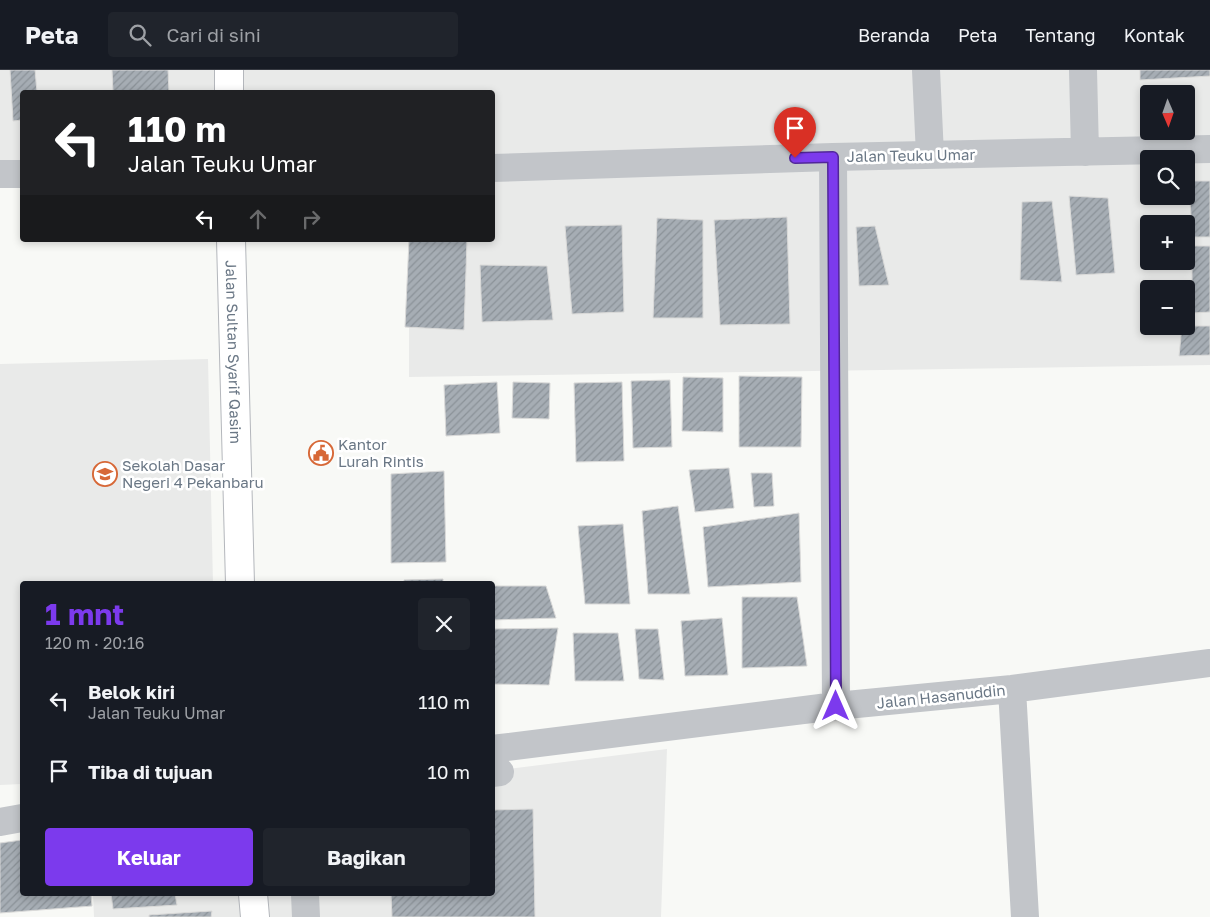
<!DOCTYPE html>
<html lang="id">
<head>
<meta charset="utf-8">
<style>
	body { margin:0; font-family:"Golos Text",sans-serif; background:#20242c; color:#f1f3f6; height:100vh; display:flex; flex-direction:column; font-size:19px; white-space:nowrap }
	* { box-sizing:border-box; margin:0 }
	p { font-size:16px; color:#9ea1a6 }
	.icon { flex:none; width:28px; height:28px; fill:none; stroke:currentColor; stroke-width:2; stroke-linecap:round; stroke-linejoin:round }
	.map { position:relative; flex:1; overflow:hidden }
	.panel { position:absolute; left:20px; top:511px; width:475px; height:315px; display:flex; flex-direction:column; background:#171b24; border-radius:5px; box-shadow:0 2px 8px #0003 }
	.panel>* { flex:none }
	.hud { position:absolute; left:20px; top:20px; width:475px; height:152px; border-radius:5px; box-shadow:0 2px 8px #0003; background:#202124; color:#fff; overflow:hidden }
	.needle { width:32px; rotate:178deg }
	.tools { position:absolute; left:1140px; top:15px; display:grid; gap:10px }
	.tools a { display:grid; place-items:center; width:55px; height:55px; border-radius:5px; background:#171b24; box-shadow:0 2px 8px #0003; font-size:25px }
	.pin { position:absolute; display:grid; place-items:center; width:42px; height:42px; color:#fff; margin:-51px -21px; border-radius:50% 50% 50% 0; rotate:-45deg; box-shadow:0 0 5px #0007 }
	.pin .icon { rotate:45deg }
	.me { position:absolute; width:55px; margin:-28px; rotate:0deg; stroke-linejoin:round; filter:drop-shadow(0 0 4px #0008) }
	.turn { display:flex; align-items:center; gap:18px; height:105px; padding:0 25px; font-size:22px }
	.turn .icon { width:65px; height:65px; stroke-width:2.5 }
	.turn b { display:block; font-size:35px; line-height:42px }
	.lanes { display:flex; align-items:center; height:48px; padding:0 25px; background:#0003; justify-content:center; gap:25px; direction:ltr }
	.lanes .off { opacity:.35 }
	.round { display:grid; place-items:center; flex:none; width:52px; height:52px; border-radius:5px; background:#20242c }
	.overview { display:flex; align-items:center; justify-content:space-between; height:85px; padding:0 25px }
	h1 { font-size:30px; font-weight:700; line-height:38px; color:#7c3aed }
	.button { display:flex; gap:10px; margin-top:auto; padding:10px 25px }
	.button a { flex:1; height:58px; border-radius:5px; background:#7c3aed; color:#fff; font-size:20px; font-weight:700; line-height:58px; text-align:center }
	.button a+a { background:#20242c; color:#f1f3f6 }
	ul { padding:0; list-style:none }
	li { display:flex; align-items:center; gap:15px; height:70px; padding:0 25px }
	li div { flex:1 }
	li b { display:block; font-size:19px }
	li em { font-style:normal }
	header { display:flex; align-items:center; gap:30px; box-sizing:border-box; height:70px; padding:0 25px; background:#171b24; border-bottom:1px solid #363941 }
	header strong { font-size:24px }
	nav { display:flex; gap:28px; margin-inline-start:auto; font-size:18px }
	.search { width:350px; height:45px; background:#20242c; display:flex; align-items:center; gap:12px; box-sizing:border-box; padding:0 18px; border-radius:5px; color:#9ea1a6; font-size:19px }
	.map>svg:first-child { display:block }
	.built { fill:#e9eae9; fill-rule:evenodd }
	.building { fill:url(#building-hatch); stroke:#dadad9 }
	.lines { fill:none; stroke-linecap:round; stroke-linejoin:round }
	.major-casing { stroke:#b4b7bc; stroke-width:30 }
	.minor { stroke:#c2c5c9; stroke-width:28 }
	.major { stroke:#fff; stroke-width:28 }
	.route-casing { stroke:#51269a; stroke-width:12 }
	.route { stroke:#7c3aed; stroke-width:9 }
	.labels { text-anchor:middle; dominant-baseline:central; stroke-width:5; stroke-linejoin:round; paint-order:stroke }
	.street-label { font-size:15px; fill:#6a7785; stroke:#fff }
	.poi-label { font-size:15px; fill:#6a7785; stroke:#fff; text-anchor:start }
</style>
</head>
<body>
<header>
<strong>Peta</strong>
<div class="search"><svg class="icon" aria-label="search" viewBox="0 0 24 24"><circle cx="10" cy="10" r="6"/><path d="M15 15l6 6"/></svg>Cari di sini</div>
<nav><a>Beranda</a><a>Peta</a><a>Tentang</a><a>Kontak</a></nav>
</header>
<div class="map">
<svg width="1210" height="847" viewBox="0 0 1210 847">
	<defs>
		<pattern id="building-hatch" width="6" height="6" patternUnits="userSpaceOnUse" patternTransform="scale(1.25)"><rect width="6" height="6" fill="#a6adb4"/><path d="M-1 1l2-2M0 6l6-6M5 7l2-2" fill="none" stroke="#8b9298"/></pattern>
	</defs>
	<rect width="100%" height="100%" fill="#f8f9f6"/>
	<path class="built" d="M0,0h1210v295l-801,12v-137h83v-148h-470v94h-22zM1149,24h37v37h-37zM1149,89h37v37h-37zM1149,154h37v37h-37zM1149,219h37v37h-37z
		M208,289l5,225h-191v200l-22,1v-421z
		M667,679l-6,168h-567l-1,-23h399l1,-123z"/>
	<path class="building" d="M10,0h25l2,22h-15v28l-9,1z
		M112,0h56l1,22h-56z
		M1140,0h70v6l-70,4z
		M1188,111h22v56h-17z
		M1069,126l39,2 7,75 -39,2z
		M1052,131l10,81 -42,-2 2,-78z
		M787,147l3,107 -70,1 -6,-105z
		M657,148l46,2v98h-50z
		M622,155l2,87 -52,2 -7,-88z
		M875,156l14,59 -30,1 -3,-59z
		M409,170h58l-3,90 -59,-3z
		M1192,176h18v66l-18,1z
		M480,195l67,1 6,54 -71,2z
		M1182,256h28v29l-31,1z
		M739,306l63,1 -1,70h-62z
		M683,307l40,1v54l-41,-1z
		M670,310l2,67 -39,1 -2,-67z
		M497,312l3,51 -54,3 -2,-51z
		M513,312l37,1 -1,36 -37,-1z
		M622,312l2,79 -48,1 -2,-79z
		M729,398l5,40 -39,4 -6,-42z
		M444,401l2,91 -55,1v-89z
		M751,403h21l2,33 -20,1z
		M678,436l12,88h-42l-6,-83z
		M799,443l2,69 -93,5 -5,-60z
		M623,454l7,80h-45l-7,-78z
		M443,509v5h-39v-4z
		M492,516h54l10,32 -64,2z
		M742,527h55l10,69 -65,2z
		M722,548l6,57 -43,1 -4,-55z
		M558,558l-9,57 -57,-1v-55z
		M635,559h23l6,51 -25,-1z
		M573,563h45l6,48h-49z
		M533,739l2,108h-143l-1,-23h101v-84z
		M22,770v54h69l1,12 -92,7v-70z
		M111,824h64l2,11 -64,4z
		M212,841l-1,6h-62v-2z"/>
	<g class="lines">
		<defs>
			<g id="major">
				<path d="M229,0v22"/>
				<path id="s1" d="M231,170l9,344"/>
				<path d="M253,824l2,23"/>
			</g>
		</defs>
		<use href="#major" class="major-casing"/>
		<path class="minor" d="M926,0l4,85
			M1083,0l2,82
			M833,87l3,549
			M492,98l341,-11 377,-8
			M0,104h22
			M1012,619l13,228
			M492,679l344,-43 176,-17 198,-26
			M492,703l8,-1
			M0,752l22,-4
			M305,824l1,23"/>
		<use href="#major" class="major"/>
	</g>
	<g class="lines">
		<defs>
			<path id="route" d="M795,88l38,-1 3,549"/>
		</defs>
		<use href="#route" class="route-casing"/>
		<use href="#route" class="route"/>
	</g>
	<defs>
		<symbol id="civic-ring" viewBox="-11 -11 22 22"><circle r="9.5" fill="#fff" stroke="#d76837" stroke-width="1.5"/><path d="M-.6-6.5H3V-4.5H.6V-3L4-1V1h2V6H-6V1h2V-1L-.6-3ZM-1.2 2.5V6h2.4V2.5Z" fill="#d76837"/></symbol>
		<symbol id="school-ring" viewBox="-11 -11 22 22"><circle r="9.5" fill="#fff" stroke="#d76837" stroke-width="1.5"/><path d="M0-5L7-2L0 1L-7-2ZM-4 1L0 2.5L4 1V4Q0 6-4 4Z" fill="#d76837"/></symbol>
	</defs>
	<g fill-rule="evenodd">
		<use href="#civic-ring" x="307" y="369" width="28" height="28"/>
		<use href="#school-ring" x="91" y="390" width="28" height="28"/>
	</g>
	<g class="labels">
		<g class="street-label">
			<text transform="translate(911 85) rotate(-1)">Jalan Teuku Umar</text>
			<text stroke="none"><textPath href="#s1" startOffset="112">Jalan Sultan Syarif Qasim</textPath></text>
			<text transform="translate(941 626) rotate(-6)">Jalan Hasanuddin</text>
		</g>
		<g class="poi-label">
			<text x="338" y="374">Kantor<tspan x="338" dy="17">Lurah Rintis</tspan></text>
			<text x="122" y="395">Sekolah Dasar<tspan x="122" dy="17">Negeri 4 Pekanbaru</tspan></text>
		</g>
	</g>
</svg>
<div class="tools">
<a><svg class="needle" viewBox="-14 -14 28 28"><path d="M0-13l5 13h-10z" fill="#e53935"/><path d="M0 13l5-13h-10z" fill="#9ea1a6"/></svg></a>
<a><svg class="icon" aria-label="search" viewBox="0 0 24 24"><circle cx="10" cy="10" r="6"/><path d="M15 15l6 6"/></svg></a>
<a>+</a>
<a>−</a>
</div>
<div class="pin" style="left:795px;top:88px;background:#d93025"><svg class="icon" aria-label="arrive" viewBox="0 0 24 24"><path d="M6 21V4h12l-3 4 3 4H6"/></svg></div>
<svg class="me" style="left:836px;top:636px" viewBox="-20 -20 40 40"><path d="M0-17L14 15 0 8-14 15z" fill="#7c3aed" stroke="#fff" stroke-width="4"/></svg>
<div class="hud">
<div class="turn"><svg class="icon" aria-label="left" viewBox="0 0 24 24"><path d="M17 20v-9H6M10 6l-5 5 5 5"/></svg><div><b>110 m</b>Jalan Teuku Umar</div></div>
<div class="lanes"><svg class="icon" aria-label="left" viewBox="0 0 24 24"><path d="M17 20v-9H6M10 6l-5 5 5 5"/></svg><svg class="icon off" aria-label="ahead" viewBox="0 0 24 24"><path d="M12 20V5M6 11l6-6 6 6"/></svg><svg class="icon off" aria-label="right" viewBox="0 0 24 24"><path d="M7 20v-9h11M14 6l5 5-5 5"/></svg></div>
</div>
<section class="panel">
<div class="overview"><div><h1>1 mnt</h1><p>120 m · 20:16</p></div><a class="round"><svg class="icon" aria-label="close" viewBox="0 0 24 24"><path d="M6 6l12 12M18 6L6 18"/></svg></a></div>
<ul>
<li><svg class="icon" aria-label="left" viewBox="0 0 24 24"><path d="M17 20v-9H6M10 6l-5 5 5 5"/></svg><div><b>Belok kiri</b><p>Jalan Teuku Umar</p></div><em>110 m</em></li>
<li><svg class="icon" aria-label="arrive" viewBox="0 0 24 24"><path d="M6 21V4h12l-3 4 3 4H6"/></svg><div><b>Tiba di tujuan</b></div><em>10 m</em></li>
</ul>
<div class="button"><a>Keluar</a><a>Bagikan</a></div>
</section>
</div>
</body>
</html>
